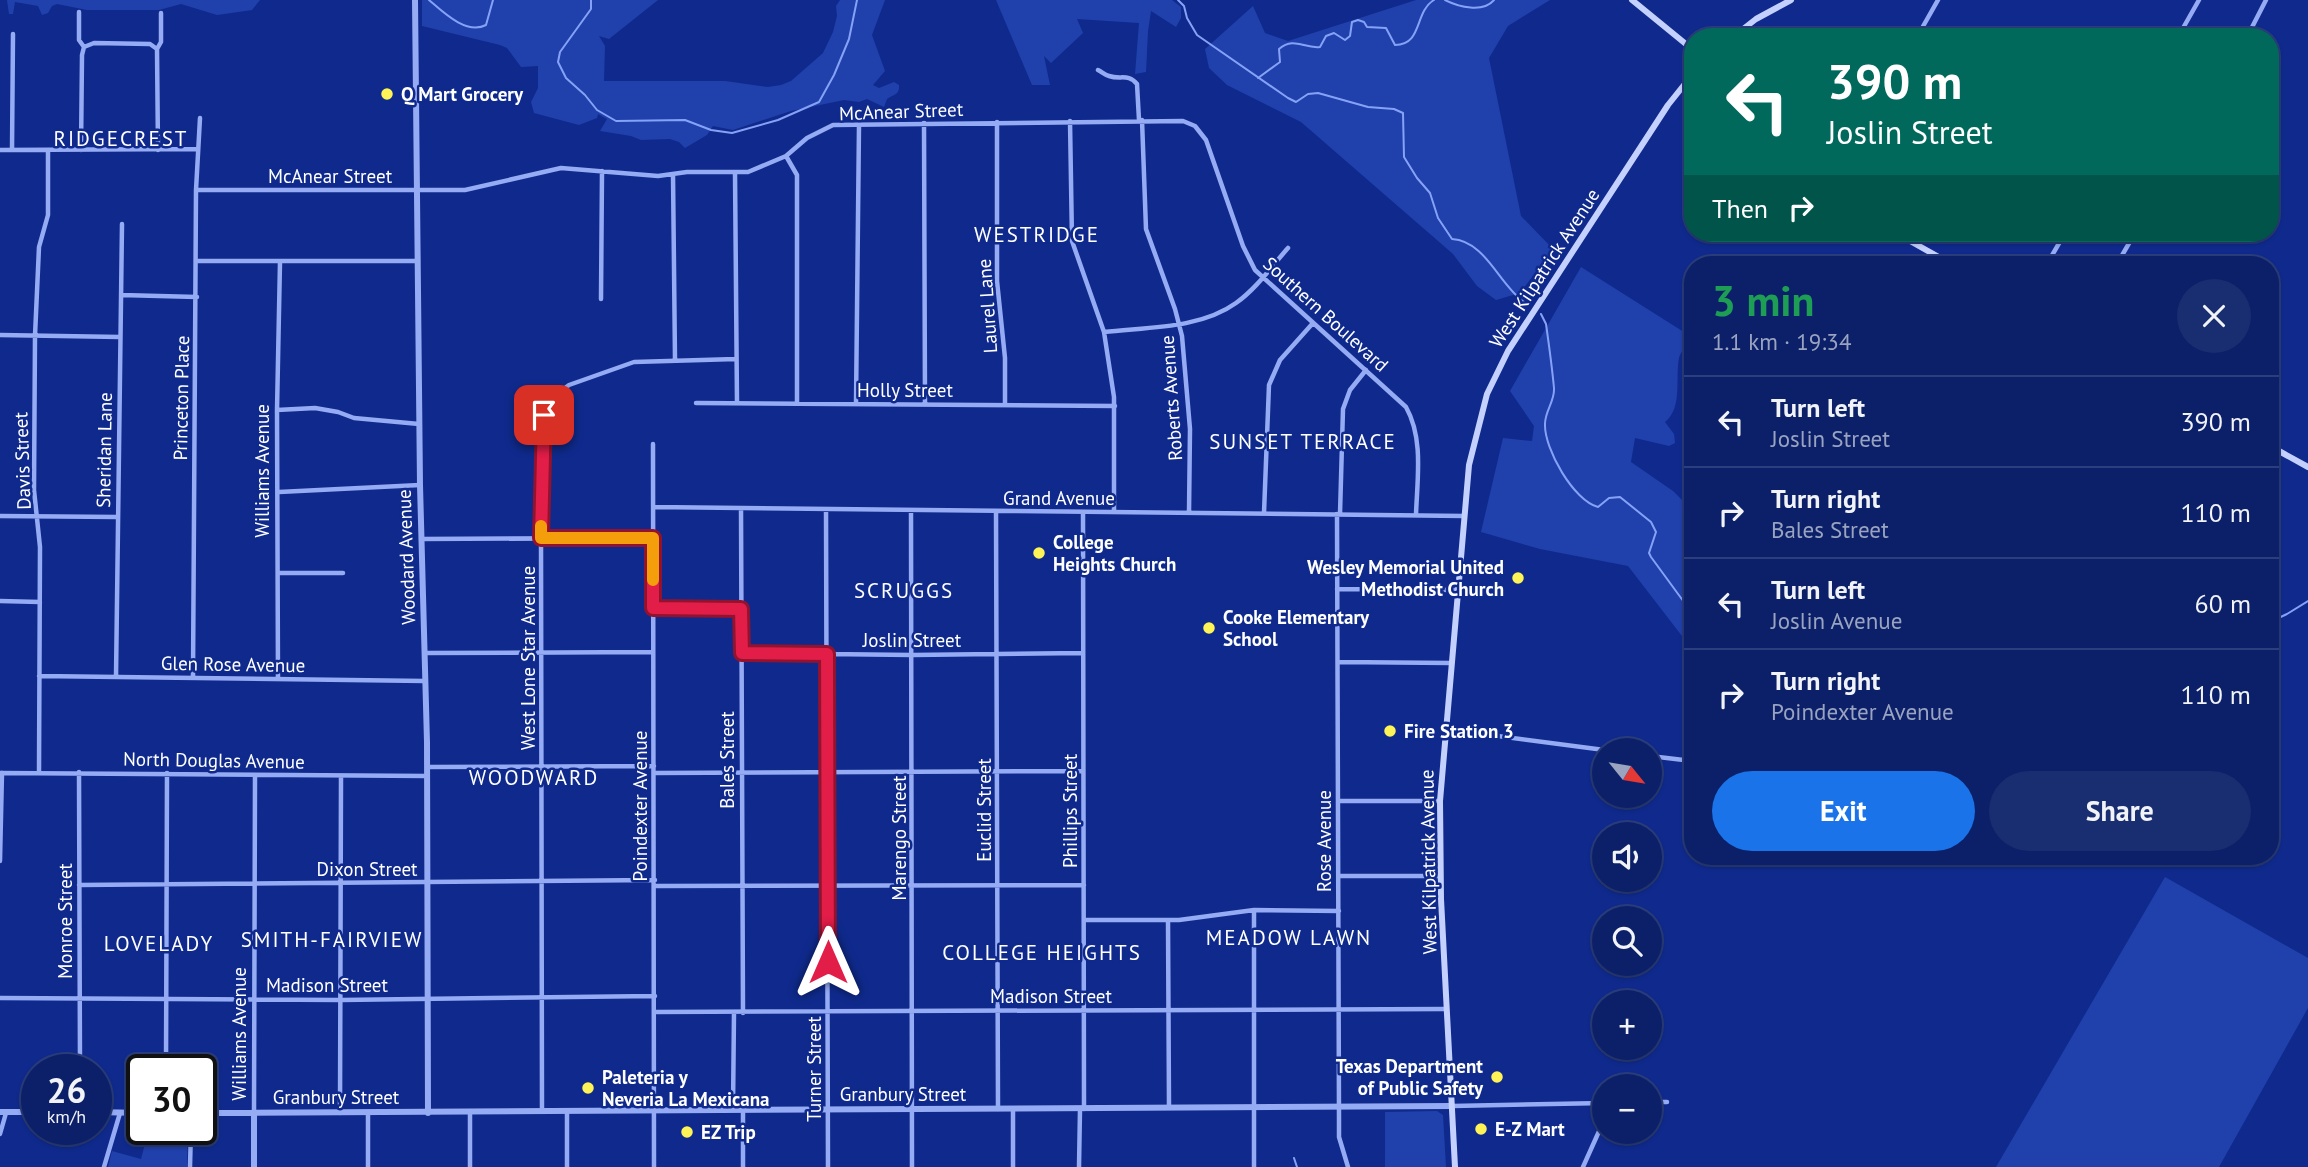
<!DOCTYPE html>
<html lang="en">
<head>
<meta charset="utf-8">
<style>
	body { margin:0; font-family:"PT Sans",sans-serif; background:#192d71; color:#f1f3f6; height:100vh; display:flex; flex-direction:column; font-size:26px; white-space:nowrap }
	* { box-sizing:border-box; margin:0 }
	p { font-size:23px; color:#9aa3c0 }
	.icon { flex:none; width:38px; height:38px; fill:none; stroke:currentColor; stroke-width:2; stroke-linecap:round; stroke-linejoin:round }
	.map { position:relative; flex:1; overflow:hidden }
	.drawer { position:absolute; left:1684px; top:256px; width:595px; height:609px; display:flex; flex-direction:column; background:#0b2069; border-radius:28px; box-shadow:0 2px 5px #0004,0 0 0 2px #2b3e7d }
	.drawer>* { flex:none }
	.hud { position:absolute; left:1684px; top:28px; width:595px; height:214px; border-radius:28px; box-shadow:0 2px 5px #0004,0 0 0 2px #2b3e7d; background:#00695c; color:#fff; overflow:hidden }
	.needle { width:46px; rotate:120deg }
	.fabs { position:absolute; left:1592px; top:738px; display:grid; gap:14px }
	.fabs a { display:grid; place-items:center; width:70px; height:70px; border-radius:50%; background:#0b2069; box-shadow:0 2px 5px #0004,0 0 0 2px #2b3e7d; font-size:35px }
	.speed { position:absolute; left:21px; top:1054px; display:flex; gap:14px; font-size:35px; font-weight:700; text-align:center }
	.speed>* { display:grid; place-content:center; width:91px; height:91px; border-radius:50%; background:#0b2069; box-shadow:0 2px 5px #0004,0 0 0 2px #2b3e7d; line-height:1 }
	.speed small { font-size:18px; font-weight:400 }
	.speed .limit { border:4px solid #111; border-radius:10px; background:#fff; color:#111 }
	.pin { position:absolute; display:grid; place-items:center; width:60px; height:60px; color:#fff; margin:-30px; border-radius:14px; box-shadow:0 4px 10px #0006 }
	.me { position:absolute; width:77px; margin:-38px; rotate:0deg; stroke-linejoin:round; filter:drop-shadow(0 0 5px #0008) }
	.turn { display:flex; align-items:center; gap:24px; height:147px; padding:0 28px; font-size:32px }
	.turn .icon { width:91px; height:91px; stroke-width:2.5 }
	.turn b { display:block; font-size:49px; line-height:60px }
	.then { display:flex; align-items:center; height:66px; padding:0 28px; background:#0003; gap:14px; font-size:26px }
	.round { display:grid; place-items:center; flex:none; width:74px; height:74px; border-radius:37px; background:#192d71 }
	.overview { display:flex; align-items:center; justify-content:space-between; height:119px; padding:0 28px }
	h1 { font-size:42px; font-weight:800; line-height:52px; color:#1e9e55 }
	.primary-button { display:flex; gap:14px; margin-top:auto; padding:14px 28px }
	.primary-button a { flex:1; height:80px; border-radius:42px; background:#1a73e8; color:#fff; font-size:28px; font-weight:800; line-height:80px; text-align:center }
	.primary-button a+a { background:#192d71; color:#f1f3f6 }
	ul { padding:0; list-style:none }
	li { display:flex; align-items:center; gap:21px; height:91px; padding:0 28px; border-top:2px solid #2b3e7d }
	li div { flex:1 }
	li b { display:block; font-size:26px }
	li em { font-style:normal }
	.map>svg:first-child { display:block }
	.green { fill:#2040ac }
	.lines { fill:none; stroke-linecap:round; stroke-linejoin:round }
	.stream { stroke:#86a2f7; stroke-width:2 }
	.minor { stroke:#95abf3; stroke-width:4.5 }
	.tertiary { stroke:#95abf3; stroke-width:6 }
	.secondary { stroke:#c4d0fd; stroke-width:6 }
	.route-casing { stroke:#92132f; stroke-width:18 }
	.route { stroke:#e11d48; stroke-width:12 }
	.slow { stroke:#f59e0b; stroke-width:12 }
	.poi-dot { fill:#fff457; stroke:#0f2a8c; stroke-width:2.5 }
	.labels { text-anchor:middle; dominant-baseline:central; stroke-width:5; stroke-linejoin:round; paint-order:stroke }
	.poi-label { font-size:19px; font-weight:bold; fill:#fff; stroke:#0f2a8c; text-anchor:start }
	.street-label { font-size:19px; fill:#fff; stroke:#0f2a8c }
	.neighbourhood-label { font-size:21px; letter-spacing:2px; fill:#fff; stroke:#0f2a8c }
</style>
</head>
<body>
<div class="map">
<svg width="2308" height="1167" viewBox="0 0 2308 1167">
	<rect width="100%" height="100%" fill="#0f2a8c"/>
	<path class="green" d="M7,0h253l-8,10 -35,5 -36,-11 -22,6h-72l-30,-6 -5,2 -4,7 -6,2 -4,-9 -23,-4 -2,12h-4z
		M422,0h236l-49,39 -10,-3 6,10 -1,35h121l43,6 13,-2 10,-4 32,-28 10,-21 4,-16 -1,-10 4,-6h45l-13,35 13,36 -12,14 6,3 15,-6 5,3c1,10 -5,9 -12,14l-3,8 -17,-8 -8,3 -15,-2 -53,11 -58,19 -20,-4 -6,9 -22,13 -6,-6 -9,-3 -29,1 -10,-4 -31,-5 7,-12 -9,-5 -1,4 -18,7 -45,-12 -3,-11 7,-14v-22l-17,1 -14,-19 -7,-3 -78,-19z
		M996,0h176l9,7v11l-5,9 -25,-16 -3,20 -2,41 -11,2 4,-51 -62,-4 6,14 -32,30 -7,-7 6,29h-18z
		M1416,0h134l-42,26 -19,32 32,158 32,33 -33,44 -24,7 -19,-14 -24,-32 -152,-132 -74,-37 -18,-17 -4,-19 48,-43 12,27 23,8z
		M1581,267l106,67 1,11c-4,4 -8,8 -9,13 -4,20 4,50 -14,64l9,12 1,9 -6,3 -34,-8 -4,24 42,29 19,19v139l-64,-83 -88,-17 -59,-17 22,-94 29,3 2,-15 -24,-35z
		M2165,877l143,81v50l-89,159h-223z
		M1437,1111l6,4 3,52h-61v-55z
		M149,1129h39l-1,38h-79l4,-16 29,8z"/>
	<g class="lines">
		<path class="stream" d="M429,0c14,12 37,35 57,25l7,-25
			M591,0v9l-31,43 -2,10 8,16 19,17 12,15 19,11 69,-1 26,10 21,3 46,-13 41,-18 15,-27 15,-36 8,-39
			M1178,0l6,6 3,12 10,17 91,63 8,4 12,-8 10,-1 50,14 26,2 9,4 1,44 13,21 13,15 8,25 14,21c34,2 47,46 72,63
			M1445,0c14,7 38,13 49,0
			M1258,78l22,-16 -1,-13c15,-13 25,0 41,-2l6,-11 8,-3 11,7 5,-4 2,-14 6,-2 6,2 3,5 19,1 9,17c28,0 19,-33 39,-45
			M1541,314l5,10c3,21 6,43 8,64 1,13 -9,23 -9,36 -1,25 29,77 53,83l11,-9 11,-1 31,25 5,10 -7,21 2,4 41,56
			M2270,622l17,-8 21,-13
			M1294,1158l3,9"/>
		<path class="minor" d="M79,12v28l5,7 -2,8 -1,95
			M1829,37l5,-5
			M1917,37l21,-37
			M2178,37l21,-37
			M2247,37l19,-37
			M84,47l10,-4 56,1 7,5
			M1098,70c4,2 7,5 11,6 12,4 19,-3 28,8l2,36
			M1142,120l4,109 29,80 7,27 8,93 -1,84
			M1070,121l2,120 32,91 10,65v115
			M997,122v159l8,77v47
			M924,123l1,281
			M0,150l197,-1
			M12,150l1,-116
			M158,150l-1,-101 4,-7v-29
			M786,156l11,19v228
			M735,172l2,231
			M673,174l2,186
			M196,190h269l96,-22 97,8 29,-4h61l38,-16 21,-18 26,-13 350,-4 12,5 11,14 37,106 12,24 151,137c18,32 11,73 10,108
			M197,261h221
			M2047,264l18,-31
			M2117,264l18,-31
			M121,295l76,2
			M601,299l1,-128
			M1104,332c43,-5 96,-3 132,-29 20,-14 36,-37 52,-55
			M0,335l120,2
			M696,403l419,3
			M856,404l3,-279
			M277,410l38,-2 23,4 16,6 65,6
			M653,444l1,723
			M279,492l141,-7
			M653,507l811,9
			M741,508l2,505
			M826,509l2,658
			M911,510l1,657
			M996,511l2,598
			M1083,512l1,597
			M1264,513l5,-128 11,-25 33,-37
			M1337,514l2,606v17l9,30
			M1340,514l3,-105 7,-19 16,-20
			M0,516l117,1
			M421,539l232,-1
			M279,573h64
			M1337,589l120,1
			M0,601l40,1
			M653,608l88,1
			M425,653l228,-1
			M742,653l170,2 171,-2
			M1338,662l113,1
			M39,676l386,5
			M116,677l6,-453
			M193,677l3,-487 4,-72
			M278,679l-1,-269 3,-148
			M1445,729l167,22
			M1650,756l42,5
			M427,767l227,-1
			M79,772l1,297
			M0,773l427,3
			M39,773l1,-226 -6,-57 1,-154 4,-89 9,-32v-65
			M654,773l429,-2
			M1338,801h102
			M0,861l2,-88
			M1339,876h101
			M79,885l576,-5
			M655,886l429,-1
			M1084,920h95l75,-10 85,1
			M1168,920l1,187
			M0,998l341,2 314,-4
			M655,1012l791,-3
			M166,1069l1,-296
			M1650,1102h17
			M1452,1106l153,-3
			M733,1110l1,-98
			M542,1111l-1,-573 3,-123 9,-18 16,-12 65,-23 102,-3
			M254,1112l1,-337
			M340,1113l1,-336
			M0,1134l6,-21
			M104,1167l16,-54
			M190,1167l1,-38
			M368,1167v-54
			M470,1167v-54
			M567,1167v-55
			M743,1167v-56
			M1013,1167v-58
			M1079,1167l1,-58
			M1254,1167v-257
			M1583,1167l22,-49"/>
		<path class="tertiary" d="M415,0l5,485 7,257 1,371
			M0,1112h37
			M96,1112l46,1
			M254,1112v55
			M201,1113l1251,-7"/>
		<path class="secondary" d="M1632,0l60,49
			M1733,37l23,-18 35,-19
			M1896,233l55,31
			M2270,446l38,21
			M1455,1167l-14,-268 -1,-98 29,-336 18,-71 21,-43 160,-246 24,-30"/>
	</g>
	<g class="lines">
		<defs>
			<path id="route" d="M544,415l-3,123h112v70l88,1 1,44 85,1 1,308"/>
		</defs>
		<use href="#route" class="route-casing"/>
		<use href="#route" class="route"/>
		<path class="slow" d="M541,526v12h112v42"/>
	</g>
	<g class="poi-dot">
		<circle cx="387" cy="94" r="7"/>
		<circle cx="1039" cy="553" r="7"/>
		<circle cx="1518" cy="578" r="7"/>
		<circle cx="1209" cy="628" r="7"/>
		<circle cx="1390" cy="731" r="7"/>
		<circle cx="1497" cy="1077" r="7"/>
		<circle cx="588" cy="1088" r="7"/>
		<circle cx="1481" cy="1129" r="7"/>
		<circle cx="687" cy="1132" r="7"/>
	</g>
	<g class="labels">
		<g class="poi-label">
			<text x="401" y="94">Q Mart Grocery</text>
			<text x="1053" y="542">College<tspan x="1053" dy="22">Heights Church</tspan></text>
			<text x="1504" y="567" text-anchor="end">Wesley Memorial United<tspan x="1504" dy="22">Methodist Church</tspan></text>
			<text x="1223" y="617">Cooke Elementary<tspan x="1223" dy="22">School</tspan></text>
			<text x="1404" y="731">Fire Station 3</text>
			<text x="1483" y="1066" text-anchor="end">Texas Department<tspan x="1483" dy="22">of Public Safety</tspan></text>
			<text x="602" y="1077">Paleteria y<tspan x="602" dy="22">Neveria La Mexicana</tspan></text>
			<text x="1495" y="1129">E-Z Mart</text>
			<text x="701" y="1132">EZ Trip</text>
		</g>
		<g class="street-label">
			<text transform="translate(901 111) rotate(-2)">McAnear Street</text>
			<text x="330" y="176">McAnear Street</text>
			<text transform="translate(1544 268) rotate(-57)">West Kilpatrick Avenue</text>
			<text transform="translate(987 306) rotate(-94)">Laurel Lane</text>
			<text transform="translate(1326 314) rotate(42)">Southern Boulevard</text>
			<text x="905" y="390">Holly Street</text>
			<text transform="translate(181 398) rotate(-89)">Princeton Place</text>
			<text transform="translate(1171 398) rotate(-94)">Roberts Avenue</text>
			<text transform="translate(104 450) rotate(-89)">Sheridan Lane</text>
			<text transform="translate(22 461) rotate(-92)">Davis Street</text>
			<text transform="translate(262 471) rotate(-90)">Williams Avenue</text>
			<text x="1059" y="498">Grand Avenue</text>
			<text transform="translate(406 557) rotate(-92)">Woodard Avenue</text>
			<text x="912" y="640">Joslin Street</text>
			<text transform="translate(528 658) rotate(-90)">West Lone Star Avenue</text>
			<text transform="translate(233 664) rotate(1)">Glen Rose Avenue</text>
			<text transform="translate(214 760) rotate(1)">North Douglas Avenue</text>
			<text transform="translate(727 760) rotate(-90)">Bales Street</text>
			<text transform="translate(640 806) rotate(-90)">Poindexter Avenue</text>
			<text transform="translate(984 810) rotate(-90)">Euclid Street</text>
			<text transform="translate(1070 811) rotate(-90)">Phillips Street</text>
			<text transform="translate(899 838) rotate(-90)">Marengo Street</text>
			<text transform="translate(1324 841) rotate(-90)">Rose Avenue</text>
			<text transform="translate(1428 862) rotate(-91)">West Kilpatrick Avenue</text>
			<text x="367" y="869">Dixon Street</text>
			<text transform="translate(65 921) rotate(-90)">Monroe Street</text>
			<text x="327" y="985">Madison Street</text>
			<text x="1051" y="996">Madison Street</text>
			<text transform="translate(239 1034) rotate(-90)">Williams Avenue</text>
			<text transform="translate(814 1069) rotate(-90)">Turner Street</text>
			<text x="903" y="1094">Granbury Street</text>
			<text x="336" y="1097">Granbury Street</text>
		</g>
		<g class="neighbourhood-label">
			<text x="121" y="138">RIDGECREST</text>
			<text x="1037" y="234">WESTRIDGE</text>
			<text x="1303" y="441">SUNSET TERRACE</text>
			<text x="904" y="590">SCRUGGS</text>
			<text x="534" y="777">WOODWARD</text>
			<text x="1289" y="937">MEADOW LAWN</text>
			<text x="332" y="939">SMITH-FAIRVIEW</text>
			<text x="159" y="943">LOVELADY</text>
			<text x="1042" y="952">COLLEGE HEIGHTS</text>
		</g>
	</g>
</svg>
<div class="fabs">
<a><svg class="needle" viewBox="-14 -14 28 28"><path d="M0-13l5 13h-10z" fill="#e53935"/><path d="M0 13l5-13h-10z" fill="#9aa3c0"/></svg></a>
<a><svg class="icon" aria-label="sound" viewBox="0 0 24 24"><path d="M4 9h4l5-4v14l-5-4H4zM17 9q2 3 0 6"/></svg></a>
<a><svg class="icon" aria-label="search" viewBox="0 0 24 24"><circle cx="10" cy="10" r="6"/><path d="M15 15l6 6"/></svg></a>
<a>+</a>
<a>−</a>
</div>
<div class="speed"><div>26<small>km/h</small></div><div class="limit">30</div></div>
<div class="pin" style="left:544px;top:415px;background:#d93025"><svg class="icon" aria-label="arrive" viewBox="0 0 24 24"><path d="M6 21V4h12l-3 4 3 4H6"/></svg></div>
<svg class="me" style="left:828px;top:962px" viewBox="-20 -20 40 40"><path d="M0-17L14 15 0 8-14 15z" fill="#e11d48" stroke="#fff" stroke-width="4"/></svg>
<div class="hud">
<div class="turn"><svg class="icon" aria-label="left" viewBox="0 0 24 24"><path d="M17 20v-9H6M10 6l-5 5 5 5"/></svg><div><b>390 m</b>Joslin Street</div></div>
<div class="then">Then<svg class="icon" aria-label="right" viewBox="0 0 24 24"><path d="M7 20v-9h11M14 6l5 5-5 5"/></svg></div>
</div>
<section class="drawer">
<div class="overview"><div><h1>3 min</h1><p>1.1 km · 19:34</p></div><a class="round"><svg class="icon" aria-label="close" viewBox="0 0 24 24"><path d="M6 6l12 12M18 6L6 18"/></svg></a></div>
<ul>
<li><svg class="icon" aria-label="left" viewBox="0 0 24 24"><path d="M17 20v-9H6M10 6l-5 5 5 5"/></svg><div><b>Turn left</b><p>Joslin Street</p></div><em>390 m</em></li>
<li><svg class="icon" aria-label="right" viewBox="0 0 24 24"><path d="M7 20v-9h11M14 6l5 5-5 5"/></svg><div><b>Turn right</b><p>Bales Street</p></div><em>110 m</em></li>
<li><svg class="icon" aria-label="left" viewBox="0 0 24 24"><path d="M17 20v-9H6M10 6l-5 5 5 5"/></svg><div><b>Turn left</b><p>Joslin Avenue</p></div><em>60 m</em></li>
<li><svg class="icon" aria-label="right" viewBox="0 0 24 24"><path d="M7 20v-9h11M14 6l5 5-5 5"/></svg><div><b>Turn right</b><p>Poindexter Avenue</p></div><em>110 m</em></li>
</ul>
<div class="primary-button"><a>Exit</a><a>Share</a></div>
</section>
</div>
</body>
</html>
